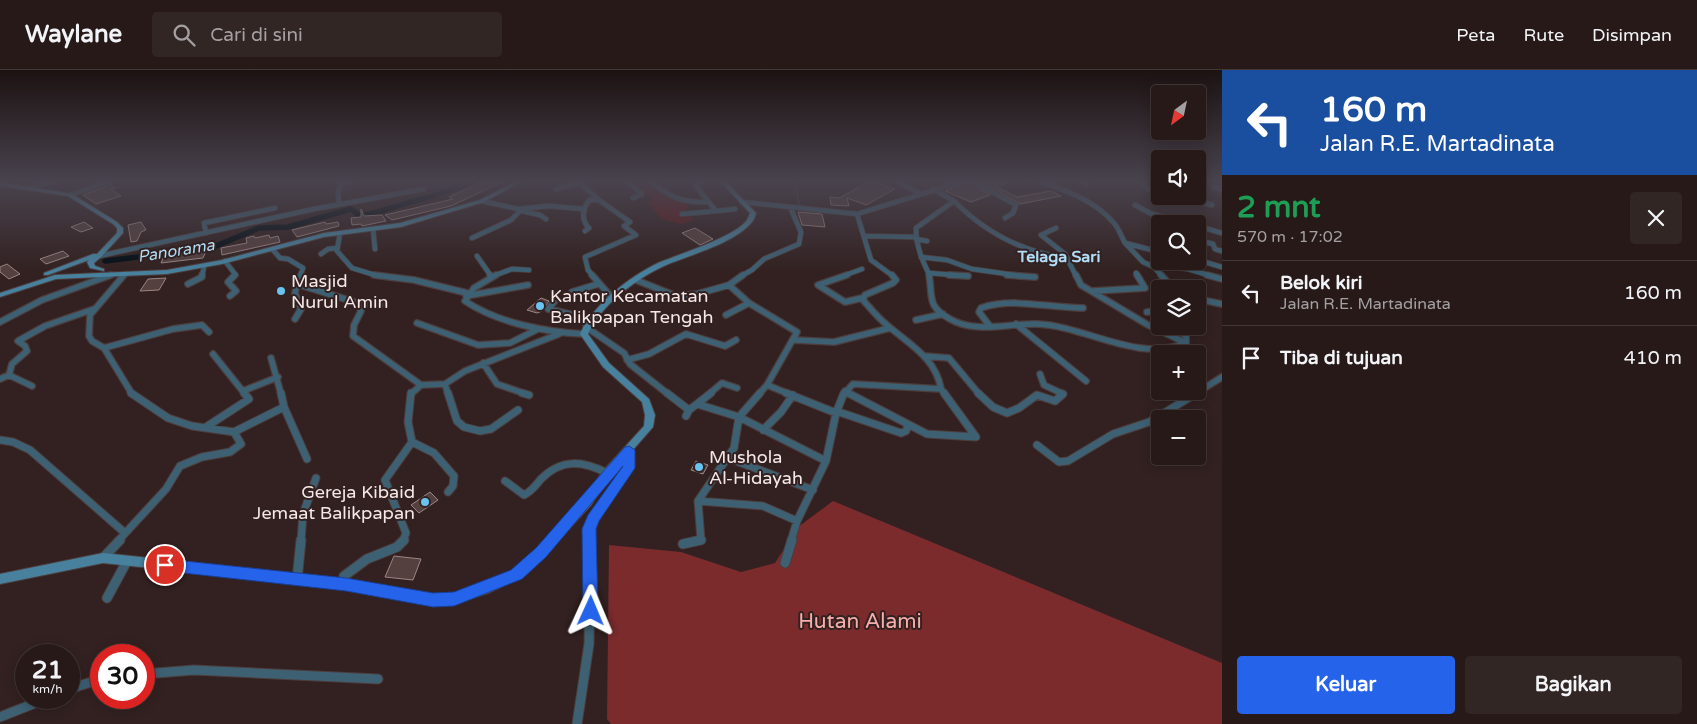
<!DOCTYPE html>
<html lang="id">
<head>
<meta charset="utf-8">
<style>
	body { margin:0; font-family:"Varela Round",sans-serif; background:#322625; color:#f1f3f6; height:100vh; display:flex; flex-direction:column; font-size:19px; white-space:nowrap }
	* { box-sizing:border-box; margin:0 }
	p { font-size:16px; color:#a4a0a2 }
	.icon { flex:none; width:28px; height:28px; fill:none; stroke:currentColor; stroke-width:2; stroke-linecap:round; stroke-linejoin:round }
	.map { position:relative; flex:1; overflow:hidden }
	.side { display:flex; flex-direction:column; background:#261918; width:475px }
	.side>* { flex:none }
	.hud { background:#1a4fa0; color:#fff; overflow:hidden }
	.needle { width:32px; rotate:213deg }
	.buttons { position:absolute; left:1151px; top:15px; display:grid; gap:10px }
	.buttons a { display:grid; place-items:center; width:55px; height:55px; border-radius:5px; background:#261918; box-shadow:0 2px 12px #0003,0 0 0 1px #423837; font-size:25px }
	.speed { position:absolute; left:15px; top:574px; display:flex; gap:10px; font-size:25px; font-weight:700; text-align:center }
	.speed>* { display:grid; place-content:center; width:65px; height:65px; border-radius:50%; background:#261918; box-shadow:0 2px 12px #0003,0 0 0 1px #423837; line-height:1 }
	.speed small { font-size:12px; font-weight:400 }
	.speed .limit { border:8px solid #d22; background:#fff; color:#111 }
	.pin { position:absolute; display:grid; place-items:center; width:42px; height:42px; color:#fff; margin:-21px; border:2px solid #fff; border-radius:50%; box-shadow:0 1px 5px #0007 }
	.me { position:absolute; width:55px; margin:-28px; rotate:1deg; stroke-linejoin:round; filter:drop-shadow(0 0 4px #0008) }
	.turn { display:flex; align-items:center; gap:18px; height:105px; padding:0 15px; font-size:22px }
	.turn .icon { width:65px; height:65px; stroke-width:2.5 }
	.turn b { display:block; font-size:35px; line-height:42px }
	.round { display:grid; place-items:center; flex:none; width:52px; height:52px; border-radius:5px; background:#322625 }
	.overview { display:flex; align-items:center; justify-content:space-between; height:85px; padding:0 15px }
	h1 { font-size:30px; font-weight:800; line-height:38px; color:#1e9e55 }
	.primary-button { display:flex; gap:10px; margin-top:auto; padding:10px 15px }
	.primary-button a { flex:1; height:58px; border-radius:5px; background:#2563eb; color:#fff; font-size:20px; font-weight:800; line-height:58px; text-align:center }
	.primary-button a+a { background:#322625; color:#f1f3f6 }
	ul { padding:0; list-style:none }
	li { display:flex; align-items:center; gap:15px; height:65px; padding:0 15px; border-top:1px solid #423837 }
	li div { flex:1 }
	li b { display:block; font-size:19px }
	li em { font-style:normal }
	header { display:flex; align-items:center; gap:30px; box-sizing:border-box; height:70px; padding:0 25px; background:#261918; border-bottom:1px solid #423837 }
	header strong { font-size:24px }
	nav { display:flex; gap:28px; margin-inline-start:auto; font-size:18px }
	.search { width:350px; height:45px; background:#322625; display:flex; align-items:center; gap:12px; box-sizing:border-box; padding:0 18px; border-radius:5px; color:#a4a0a2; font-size:19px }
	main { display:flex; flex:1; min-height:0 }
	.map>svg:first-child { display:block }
	.green { fill:#60191b }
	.forest { fill:#7b2b2c }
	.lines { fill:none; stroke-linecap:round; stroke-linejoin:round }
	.stream { stroke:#4c5054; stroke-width:1 }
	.canal { stroke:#040f15; stroke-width:5.5 }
	.building { fill:#54403f; stroke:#9c8685 }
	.street-far3-casing { stroke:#4d3d3c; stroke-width:6 }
	.street-far2-casing { stroke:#4d3d3c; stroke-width:8 }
	.street-far1-casing { stroke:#4d3d3c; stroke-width:9 }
	.street-casing { stroke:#4d3d3c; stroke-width:11 }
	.secondary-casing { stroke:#4d3d3c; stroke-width:2 }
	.street-far3 { stroke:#3d6073; stroke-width:4.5 }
	.street-far2 { stroke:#3d6073; stroke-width:5.5 }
	.street-far1 { stroke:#3d6073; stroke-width:7 }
	.street { stroke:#3d6073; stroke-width:9 }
	.secondary { fill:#47819e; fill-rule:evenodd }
	.route { fill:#2563eb; stroke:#184099 }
	.poi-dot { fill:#69c3f1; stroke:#322120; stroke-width:2 }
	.labels { text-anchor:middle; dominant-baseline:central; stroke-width:4; stroke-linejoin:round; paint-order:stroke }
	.far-water-label { font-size:16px; font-style:italic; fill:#b1ddf5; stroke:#322120 }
	.far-quarter-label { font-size:16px; font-weight:bold; fill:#b0def8; stroke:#322120 }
	.poi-label { font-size:18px; fill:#f5e8e7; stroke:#322120; text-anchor:start }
	.near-park-label { font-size:21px; fill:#f6aeaa; stroke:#322120 }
</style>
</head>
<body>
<header>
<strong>Waylane</strong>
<div class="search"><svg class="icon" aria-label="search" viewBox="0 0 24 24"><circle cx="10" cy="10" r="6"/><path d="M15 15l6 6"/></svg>Cari di sini</div>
<nav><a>Peta</a><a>Rute</a><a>Disimpan</a></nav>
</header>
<main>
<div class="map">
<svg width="1222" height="654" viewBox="0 0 1222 654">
	<rect width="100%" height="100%" fill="#322120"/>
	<path class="green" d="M633,111c5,0 11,-1 16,0 5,1 39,22 40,26l-4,3 8,10 -11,4 -20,-5 -15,-17 6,-2 -20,-16z"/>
	<path class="forest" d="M833,431l389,162v61h-611l-4,-5 2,-174 72,7 60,20 34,-9 23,-36z"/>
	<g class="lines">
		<path class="stream" d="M795,114l4,20"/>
		<path class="canal" d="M105,191l106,-13 48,-20 29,-1 63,-18 9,7c19,-3 35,-10 54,-15 22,-6 38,-11 60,-20"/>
	</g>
	<path class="building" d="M483,111h21l-53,25 -59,14 -7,-5 68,-16 -4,-2z
		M871,111l24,8 -29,16 -19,-7 2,8 -18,-1 -1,-8 9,1z
		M982,111h27v2l-14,3 22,11 34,-6 10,5 -41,8z
		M969,112l21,13 -19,7 -26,-11z
		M111,115l5,3 -5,1 10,7 -25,8 -13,-9z
		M361,139l3,7 18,-1 4,6 -24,5 -1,-2 -9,1 -1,-7 10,-1z
		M798,142l24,2 3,13 -23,-2z
		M84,152l9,6 -12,4 -10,-5z
		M141,152l5,8 -5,2 -4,9 -6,1 -3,-17z
		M325,152l1,2 12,-2 1,4 -42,11 -5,-7z
		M695,158l18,11 -13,6 -18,-12z
		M269,165l1,3 8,-2 2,6 -58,13 -1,-7 26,-5 -1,-5 8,-2 1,2z
		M63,181l6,5 -23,8 -6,-5z
		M206,181l-3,7 -42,5 3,-7z
		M7,194l13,10 -11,5 -9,-7v-5z
		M166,208l-7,12 -19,1 8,-12z
		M541,228l8,3 -7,10 -5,2 -10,-3z
		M696,391l12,4 -5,9 -12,-4z
		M430,422l8,8 -19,13 -8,-8z
		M394,486l27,3 -8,21 -28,-3z"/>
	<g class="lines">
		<defs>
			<path id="street-far3" d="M338,111l3,4 -3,8 1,11
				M578,111l21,19 31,22 -6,4 12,9 -51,22 3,13 5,6
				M627,111l15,13 -9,4
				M649,111c22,16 32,22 60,21
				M896,111l24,12
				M973,111l43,24 -3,8 -8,5
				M1038,111c27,9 56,19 75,41 6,6 8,14 12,21l35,9
				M1084,111l2,3
				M1142,111l6,8 12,2
				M340,114l14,-3
				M1213,117l9,2
				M30,118l22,-7
				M556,119l24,-7
				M70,125l40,-14
				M1181,126l31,9
				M482,131l36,8 31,-3 35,3
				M954,131c31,31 68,51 112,57
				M742,132l115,12 107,-33
				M1135,135l17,9 39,10
				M522,141l18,4 6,4
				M716,141l19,-2
				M682,144l34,-3 -21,-26 7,-4
				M857,144l14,46 22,16
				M1198,156l24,7
				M1056,158l-15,7 24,19 11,22
				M373,159l2,20
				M585,161l4,-3c-9,-9 -6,-19 0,-28h10
				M1154,161l6,1
				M206,163l-2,-10 71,-15
				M340,163l-3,18 15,17 26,8
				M864,166l52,1
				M472,168l39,-18 11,-11
				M916,169l11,2
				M1198,170l15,4 2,5 7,2
				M1126,174l17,18 11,5 8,9
				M273,180l7,8 8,1 15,9 -3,8
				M321,184l7,-5 9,-1
				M99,186l215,-47 110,-20
				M477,186l14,20
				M921,187l26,3 25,9 50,7
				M1198,190l24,7
				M225,191l10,13 -2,2
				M1151,194l37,5 23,7
				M929,203l37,3
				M1136,203l2,3
				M109,206l2,-1
				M123,206l2,-2
				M202,206l2,-9
				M493,206l19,-7 17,1
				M741,206l11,-6 12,-11 35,-15 2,-12 -11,-25
				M843,206l19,-7
				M930,206c-8,-16 -14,-30 -14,-48l38,-27 -21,-12"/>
			<path id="street-far2" d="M124,205l-34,40 -1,21 3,5 12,7 28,46
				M301,205l-4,9 61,19 3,8 -7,14 -1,11 68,49 24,-1 20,-13 94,-37
				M374,205l40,5 53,13
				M490,205l2,2
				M496,205l-22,13 -9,13c33,22 80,31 119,33
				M592,205l21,24
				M743,205l-14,10 20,18 48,29 -30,53 -8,9
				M847,205l-29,10 27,17 17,-4
				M929,205c4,21 -3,31 21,44 25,15 59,4 87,5 50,2 99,39 149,19l-38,-18 -67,-40 -5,-10
				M949,205l19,1
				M1007,205l28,2
				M1161,205l8,9 18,5
				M1207,205l15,4
				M636,210l40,16 21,-2 32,-9
				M188,214l14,-7v-2
				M1093,221l52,-3 -8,-13
				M572,222l26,-8
				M230,226l6,-5 -8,-9 7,-7
				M466,226l62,-11
				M1198,229l24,5
				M554,232l-6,7 42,10
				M358,233l22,2
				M1147,242l7,-1 6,6
				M726,245l23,-12
				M295,249l6,-10 -6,-16 2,-9
				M916,250l27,-6
				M0,252l42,-22 69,-25
				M417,253l61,22 32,-2 28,-14
				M1016,254l70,57
				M989,255l-10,-13 2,-4c32,-11 68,0 102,0
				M1173,256l13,10v7
				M586,257l38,26 6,11 38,30
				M795,270l39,2 56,-14
				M104,278l69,-19 29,-4 7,7
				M213,284l32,40
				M924,286l25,2 30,36
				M271,288l10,36
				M627,290l22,-6 37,-20 39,12 11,-6
				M483,293l14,21 29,10
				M1040,304l4,11 19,9
				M0,309l9,-4
				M445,314l3,10
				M767,315l22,9
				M32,316l-23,-11 3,-11 15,-13 -2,-5 -7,-5 27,-15 49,-17
				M941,319l4,5
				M243,321l35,-14
				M845,321l5,3
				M411,324l10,-9
				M709,324l13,-11 15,5
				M844,324l9,-10 88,5c-5,-31 -32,-45 -54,-64 -9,-7 -16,-16 -24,-25l2,-5 28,-12 3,-3 -4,-5
				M1195,324l27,-17"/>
			<path id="street-far1" d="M281,323l3,14
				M411,323l-3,29 4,20
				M448,323l9,28 7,6 16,4 11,-2 27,-19
				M522,323l7,2
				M667,323l22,17
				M711,323l-14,11 42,13
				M786,323l50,20 8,-20
				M848,323l79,41 49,3 -32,-44
				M978,323l15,14 14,6 12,-5 18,-13 18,6 8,-7 -3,-1
				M836,341l65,22 5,-2 2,-6
				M686,346l3,-6 8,-6
				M739,347l87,44 -29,60 -34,-15 -65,-5 36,-53z
				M739,347l21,-24
				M206,357l43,-28 -5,-6
				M763,360l18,-18 12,-17
				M234,362l50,-25 23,52
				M0,370l13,2 17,8 95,83
				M1037,375l22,17 9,-1 45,-27 36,-12 48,-29
				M728,388l85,32
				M826,391l10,-48
				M505,411l19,14c8,-4 12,-10 17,-16 21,-21 42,-18 66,-6
				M118,471l48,-52 14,-23 22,-9 28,-5 11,-8 -7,-12 -42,-6 -24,-8 -37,-25
				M301,471l2,-27 13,-36
				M403,471l3,-8 -21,-53 27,-38 22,11 20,23 -1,10 -5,6
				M590,471c-2,-30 26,-47 38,-71 2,-6 1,-14 1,-20
				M696,471l5,-1 -3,-39
				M791,471l6,-20"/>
			<path id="street" d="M683,474l18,-4
				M103,488l17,-18
				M785,493l7,-23
				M297,510l4,-40
				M346,514l-2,-8 23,-17 30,-12 7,-7
				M107,528l20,-37
				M144,604l50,-4 184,9
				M69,619l32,-10
				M0,647l48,-19
				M577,654l12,-80 1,-104"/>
			<path id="secondary" d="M517,111h6l-39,21 -83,25 -77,10 -102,27 -55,10 -111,5 -56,18v-4l55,-18 112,-5 55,-10 102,-27 76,-10 80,-23z
				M720,111h5l30,31 1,1c-1,4 -2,7 -5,10 -18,21 -62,32 -87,43 -27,12 -64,40 -76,68l21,29 40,36 6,16 -2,12 -43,49 -19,29 -46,50 -25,23 -32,15 -34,11 -21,1 -87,-16 -243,-26 -103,21v-10l103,-21 243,26 87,16 21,-1 27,-9 31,-13 25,-23 46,-50 21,-29 40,-44 1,-11 -3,-13 -39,-35 -23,-33c13,-29 49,-57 78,-71 21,-9 77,-26 89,-43 1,-2 2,-4 3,-7z
				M0,112l72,12 45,28 6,6v5l-22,24 -7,6 1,3 9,3v2l-14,-3 -3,-6 2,-2 -41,15h-4v-2l49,-19h4l20,-21v-5l-4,-4 -45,-28 -68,-10z"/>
		</defs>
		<use href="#street-far3" class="street-far3-casing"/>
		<use href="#street-far2" class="street-far2-casing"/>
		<use href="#street-far1" class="street-far1-casing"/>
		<use href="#street" class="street-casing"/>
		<use href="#secondary" class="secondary-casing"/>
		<use href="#street-far3" class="street-far3"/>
		<use href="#street-far2" class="street-far2"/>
		<use href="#street-far1" class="street-far1"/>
		<use href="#street" class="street"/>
		<use href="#secondary" class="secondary"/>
	</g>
	<linearGradient id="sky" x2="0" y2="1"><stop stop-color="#1c1212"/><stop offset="0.55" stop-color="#49434e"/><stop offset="1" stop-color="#49434e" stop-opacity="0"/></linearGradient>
	<rect width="1222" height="202" fill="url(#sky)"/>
	<path class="route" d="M629,376l6,4v18l-36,53 -3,8 2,82 -2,5 -5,2 -6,-2 -2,-5 -1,-82 6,-14 35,-49 -77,91 -24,22 -68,27 -21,1 -87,-16 -181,-20 -5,-2 -2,-4 2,-5 5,-1 181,19 87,15 21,-1 57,-22 25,-22 89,-101z"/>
	<g class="poi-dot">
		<circle cx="281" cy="221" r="5"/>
		<circle cx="540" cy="236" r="5"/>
		<circle cx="699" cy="397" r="5"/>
		<circle cx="425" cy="432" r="5"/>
	</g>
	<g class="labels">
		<g class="far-water-label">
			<text transform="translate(176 181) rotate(-9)">Panorama</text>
		</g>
		<g class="far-quarter-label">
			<text x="1059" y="187">Telaga Sari</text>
		</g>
		<g class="poi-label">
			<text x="291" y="211">Masjid<tspan x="291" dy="21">Nurul Amin</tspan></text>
			<text x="550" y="226">Kantor Kecamatan<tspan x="550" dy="21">Balikpapan Tengah</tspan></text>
			<text x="709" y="387">Mushola<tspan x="709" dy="21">Al-Hidayah</tspan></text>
			<text x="415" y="422" text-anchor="end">Gereja Kibaid<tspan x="415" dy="21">Jemaat Balikpapan</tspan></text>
		</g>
		<g class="near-park-label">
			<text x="860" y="551">Hutan Alami</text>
		</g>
	</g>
</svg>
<div class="buttons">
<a><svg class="needle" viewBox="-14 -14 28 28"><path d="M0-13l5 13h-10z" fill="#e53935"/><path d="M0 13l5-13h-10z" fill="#a4a0a2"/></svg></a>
<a><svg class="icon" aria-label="sound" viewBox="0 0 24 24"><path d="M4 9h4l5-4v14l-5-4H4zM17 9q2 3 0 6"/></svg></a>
<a><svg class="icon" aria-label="search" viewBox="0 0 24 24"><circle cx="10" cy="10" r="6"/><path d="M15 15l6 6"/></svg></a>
<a><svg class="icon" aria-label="layers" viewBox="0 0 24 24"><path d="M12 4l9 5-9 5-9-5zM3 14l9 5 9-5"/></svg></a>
<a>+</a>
<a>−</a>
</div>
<div class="speed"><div>21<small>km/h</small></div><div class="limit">30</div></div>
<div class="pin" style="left:165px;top:495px;background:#d93025"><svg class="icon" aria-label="arrive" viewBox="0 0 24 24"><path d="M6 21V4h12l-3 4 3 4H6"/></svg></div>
<svg class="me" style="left:591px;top:541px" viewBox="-20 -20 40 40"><path d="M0-17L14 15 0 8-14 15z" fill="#2563eb" stroke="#fff" stroke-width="4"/></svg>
</div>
<section class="side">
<div class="hud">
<div class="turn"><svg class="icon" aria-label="left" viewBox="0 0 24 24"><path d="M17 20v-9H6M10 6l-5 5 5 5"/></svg><div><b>160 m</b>Jalan R.E. Martadinata</div></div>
</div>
<div class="overview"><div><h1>2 mnt</h1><p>570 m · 17:02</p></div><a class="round"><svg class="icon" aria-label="close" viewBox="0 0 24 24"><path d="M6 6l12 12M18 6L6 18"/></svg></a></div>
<ul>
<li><svg class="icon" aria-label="left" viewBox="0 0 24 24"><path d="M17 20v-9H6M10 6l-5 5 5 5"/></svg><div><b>Belok kiri</b><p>Jalan R.E. Martadinata</p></div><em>160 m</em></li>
<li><svg class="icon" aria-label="arrive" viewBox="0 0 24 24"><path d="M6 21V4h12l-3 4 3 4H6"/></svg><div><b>Tiba di tujuan</b></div><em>410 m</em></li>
</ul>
<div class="primary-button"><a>Keluar</a><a>Bagikan</a></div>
</section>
</main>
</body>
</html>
